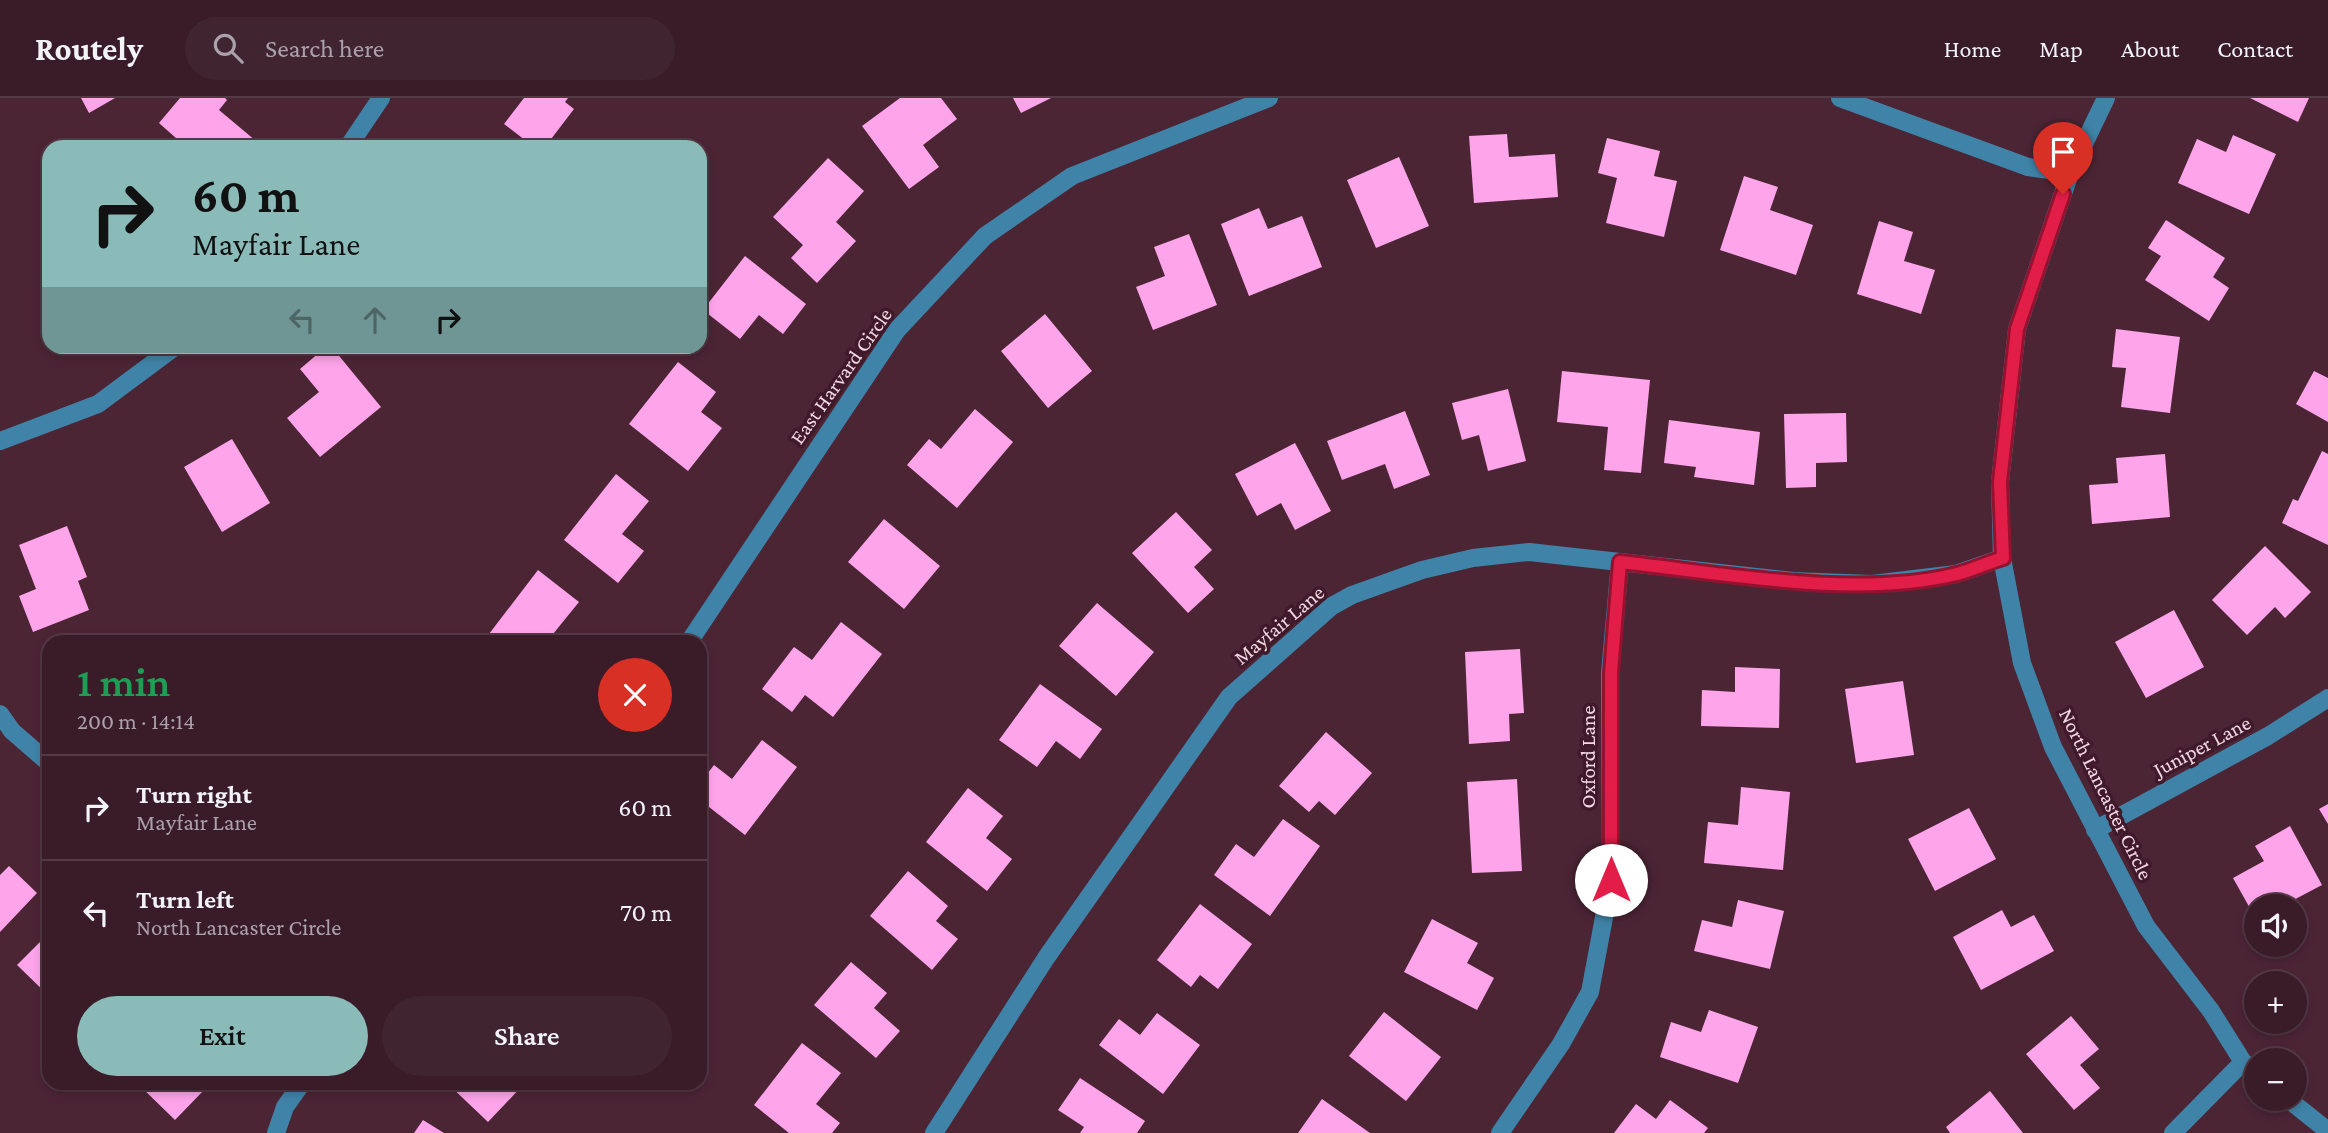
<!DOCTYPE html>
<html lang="en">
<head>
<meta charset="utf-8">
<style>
	body { margin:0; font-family:"Crimson Pro",serif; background:#402530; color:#f1f3f6; height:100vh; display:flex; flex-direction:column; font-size:26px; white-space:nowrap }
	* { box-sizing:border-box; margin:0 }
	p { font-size:23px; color:#aba1a8 }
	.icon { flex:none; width:38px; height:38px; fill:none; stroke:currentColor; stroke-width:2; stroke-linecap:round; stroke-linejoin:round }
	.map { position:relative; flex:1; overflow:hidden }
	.details { position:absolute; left:42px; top:537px; width:665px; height:455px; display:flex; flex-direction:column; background:#391c28; border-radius:21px; box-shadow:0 4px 10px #0003,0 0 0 2px #533a45 }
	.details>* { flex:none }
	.guide { position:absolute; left:42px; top:42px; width:665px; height:214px; border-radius:21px; box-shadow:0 4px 10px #0003,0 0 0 2px #533a45; background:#8bbbb9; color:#111; overflow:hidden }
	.tools { position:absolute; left:2244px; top:796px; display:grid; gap:14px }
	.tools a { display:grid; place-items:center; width:63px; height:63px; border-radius:50%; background:#391c28; box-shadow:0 4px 10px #0003,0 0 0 2px #533a45; font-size:35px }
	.pin { position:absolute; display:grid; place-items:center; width:60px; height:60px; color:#fff; margin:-72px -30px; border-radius:50% 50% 50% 0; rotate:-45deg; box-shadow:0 0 7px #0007 }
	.pin .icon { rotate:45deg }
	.me { position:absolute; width:77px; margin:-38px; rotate:0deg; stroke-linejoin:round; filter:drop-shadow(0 0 5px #0008) }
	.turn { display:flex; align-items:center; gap:24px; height:147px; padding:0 35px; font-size:32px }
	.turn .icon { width:91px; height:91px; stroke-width:2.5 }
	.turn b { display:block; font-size:49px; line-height:60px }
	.lanes { display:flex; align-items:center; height:66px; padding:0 35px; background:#0003; justify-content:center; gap:35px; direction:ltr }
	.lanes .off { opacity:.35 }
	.round { display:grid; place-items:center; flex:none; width:74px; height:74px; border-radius:37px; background:#402530 }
	.summary { display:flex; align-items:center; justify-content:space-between; height:119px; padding:0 35px }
	h1 { font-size:42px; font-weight:600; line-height:52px; color:#1e9e55 }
	.button { display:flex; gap:14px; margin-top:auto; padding:14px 35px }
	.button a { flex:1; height:80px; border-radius:42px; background:#8bbbb9; color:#111; font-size:28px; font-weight:600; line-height:80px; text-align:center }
	.button a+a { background:#402530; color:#f1f3f6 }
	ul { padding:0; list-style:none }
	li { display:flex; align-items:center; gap:21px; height:105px; padding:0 35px; border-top:2px solid #533a45 }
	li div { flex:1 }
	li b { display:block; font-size:26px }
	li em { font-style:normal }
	header { display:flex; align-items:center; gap:42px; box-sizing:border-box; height:98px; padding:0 35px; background:#391c28; border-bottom:2px solid #533a45 }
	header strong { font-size:33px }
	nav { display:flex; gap:38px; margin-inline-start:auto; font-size:24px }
	.search { width:490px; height:63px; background:#402530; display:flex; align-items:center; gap:18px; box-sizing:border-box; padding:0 24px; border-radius:38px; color:#aba1a8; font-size:26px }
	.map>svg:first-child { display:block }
	.building { fill:#fda4ea }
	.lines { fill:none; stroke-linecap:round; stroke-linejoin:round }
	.minor { stroke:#4083a8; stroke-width:18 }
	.route-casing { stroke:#92132f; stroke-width:18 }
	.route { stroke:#e11d48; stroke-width:12 }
	.labels { text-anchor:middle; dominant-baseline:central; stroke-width:7; stroke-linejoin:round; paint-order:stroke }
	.street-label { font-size:21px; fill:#f2d8e1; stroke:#401a2b }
</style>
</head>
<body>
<header>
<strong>Routely</strong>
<div class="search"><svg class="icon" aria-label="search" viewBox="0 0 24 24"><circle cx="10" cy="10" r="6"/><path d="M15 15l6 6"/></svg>Search here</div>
<nav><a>Home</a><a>Map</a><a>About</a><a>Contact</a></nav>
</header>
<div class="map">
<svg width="2328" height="1035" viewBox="0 0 2328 1035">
	<rect width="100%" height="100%" fill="#4c2535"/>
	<path class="building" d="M81,0h34l-26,15z
		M180,0h45l2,2 -8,10 37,31 -5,6h-65l-27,-24z
		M524,0h44l-3,4 9,7 -29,38h-11l-30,-23z
		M900,0h41l16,21 -34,26 16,22 -30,22 -47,-63z
		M1013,0h38l-30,15z
		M2250,0h59l-11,24z
		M1507,36l2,23 46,-3 3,43 -84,6 -5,-67z
		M2233,37l43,19 -27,60 -71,-31 19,-44 29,13z
		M1607,40l53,13 -6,25 23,5 -13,56 -58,-14 11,-45 -19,-5z
		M1399,59l30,69 -53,22 -29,-68z
		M828,60l36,33 -28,31 20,19 -39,42 -26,-25 12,-13 -30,-28z
		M1744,78l34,11 -8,23 43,15 -17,50 -76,-25z
		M1259,110l9,21 34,-13 20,51 -73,29 -28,-72z
		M2166,122l59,38 -12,19 16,11 -20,33 -64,-41 16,-24 -13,-8z
		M1879,123l34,11 -9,29 31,9 -14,44 -64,-20z
		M1189,136l28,71 -64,25 -17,-43 29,-11 -11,-29z
		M745,158l61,48 -23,30 -24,-19 -19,24 -37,-29z
		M1045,216l47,57 -44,37 -47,-57z
		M2116,231l64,8 -10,76 -49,-6 5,-39 -14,-1z
		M327,248h4l50,61 -61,50 -33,-39 32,-26 -19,-23z
		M678,264l38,30 -15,20 21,16 -34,43 -59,-47z
		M1562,273l88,9 -9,93 -37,-3 4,-43 -51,-5z
		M2314,273l14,7v44l-32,-18z
		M1508,291l18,72 -38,10 -9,-36 -17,5 -10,-37z
		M975,311l38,33 -56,66 -50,-43 22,-26 12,10z
		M1405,313l25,64 -36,14 -9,-25 -43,16 -15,-39z
		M1846,315l1,49 -31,1v24l-30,1 -2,-74z
		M1669,322l91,12 -6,53 -60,-8 2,-10 -32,-4z
		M232,341l38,64 -48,29 -38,-65z
		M1295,345l36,68 -36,19 -14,-27 -24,13 -22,-42z
		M2322,353l6,3v91l-46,-22 11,-24 5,2z
		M2165,356l5,63 -78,7 -3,-39 29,-2 -2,-25z
		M616,376l33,27 -27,33 22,17 -26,32 -54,-43z
		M1176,414l36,38 -18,17 20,22 -26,24 -56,-60z
		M884,421l56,47 -36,43 -56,-47z
		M67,428l20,51 -9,4 11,29 -56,22 -14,-36 17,-7 -17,-44z
		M2265,448l46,46 -26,26 -10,-11 -28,28 -35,-35z
		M538,472l41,32 -26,32 11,8h-64l-11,-8z
		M1097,505l57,49 -38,44 -57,-50z
		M2174,512l30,57 -58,31 -31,-56z
		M841,524l41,32 -49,63 -28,-22 -13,17 -30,-23 32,-42 18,13z
		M1520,551l4,64 -15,1 1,27 -41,3 -4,-92z
		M1735,569l45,2 -1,59 -78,-2 1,-36 33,2z
		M1903,583l11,74 -58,8 -11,-74z
		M1040,586l62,45 -22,30 -24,-18 -19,26 -38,-27z
		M1326,634l46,41 -37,42 -16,-14 -10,11 -30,-26z
		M762,642l35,27 -52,68 -45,-35v-17l14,-18 18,14z
		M1517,681l5,92 -50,2 -5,-91z
		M1741,689l49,5 -7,78 -79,-7 4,-41 30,3z
		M968,690l35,28 -17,22 26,21 -25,32 -61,-49z
		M2328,706v20l-9,-15z
		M1969,710l27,51 -61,32 -27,-52z
		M1283,721l37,27 -50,70 -56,-41 22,-31 18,13z
		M2290,728l32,59 -40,21h-26v13l-23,-41 31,-17 -9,-15z
		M9,768l28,27 -37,39v-57z
		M908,773l40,35 -12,15 22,18 -26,31 -62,-54z
		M700,778l8,7 -8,9z
		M1738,802l46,11 -14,58 -76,-18 8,-31 30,7z
		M1200,806l52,40 -34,45 -18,-14 -9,12 -34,-27z
		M2002,812l9,17 23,-12 20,36 -73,39 -28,-53z
		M1432,821l46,24 -11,20 27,15 -17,32 -73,-38z
		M49,835v63l-32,-31z
		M851,864l36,31 -13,15 26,23 -24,27 -62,-53z
		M1709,912l49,17 -20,56 -78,-26 11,-35 30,10z
		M1384,914l57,45 -35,44 -57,-45z
		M1157,915l43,32 -37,49 -64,-49 20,-26 21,16z
		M2071,918l28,33 -19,16 20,23 -26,22 -48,-56z
		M802,945l39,30 -25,31 24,19 -8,10h-43l-35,-28z
		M1080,980l65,43 -8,12h-57l4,-6 -26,-17z
		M137,985h62l6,6 -30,31z
		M447,985h78l-37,39z
		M1990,993l33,42h-73l-4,-6z
		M1322,1001l48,34h-72z
		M1670,1002l38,28 -4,5h-90l22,-29 20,15z
		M423,1022l21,13h-30z"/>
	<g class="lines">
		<path class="minor" d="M1840,0l188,69 42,6
			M2106,0l-36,75 -53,156 -17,153 2,76 20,105 31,84 93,179 65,85 32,51 13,10
			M348,49l33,-49
			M0,343l98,-37 78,-58
			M689,544l208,-312 88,-94 87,-60 197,-78
			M0,616l12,17 37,32
			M2095,732l173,-94 60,-38
			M2288,1001l40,32
			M276,1035l9,-26 17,-24
			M934,1035l112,-175 183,-261 103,-91 20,-11 70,-25 51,-12 56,-6 264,29 79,3 84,-10 46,-16
			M1500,1035l61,-89 29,-52 21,-112 -1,-207 10,-111
			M2173,1035l70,-71"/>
	</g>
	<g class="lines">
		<defs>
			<path id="route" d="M1611,782v-207l9,-111c103,11 235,37 337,12 15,-4 30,-11 46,-16l-3,-76 17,-153 46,-135"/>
		</defs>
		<use href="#route" class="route-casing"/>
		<use href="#route" class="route"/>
	</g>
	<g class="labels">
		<g class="street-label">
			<text transform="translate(841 278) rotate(-55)">East Harvard Circle</text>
			<text transform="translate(1279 527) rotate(-40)">Mayfair Lane</text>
			<text transform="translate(2202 648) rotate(-28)">Juniper Lane</text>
			<text transform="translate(1588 659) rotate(-90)">Oxford Lane</text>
			<text transform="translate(2106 696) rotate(64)">North Lancaster Circle</text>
		</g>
	</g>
</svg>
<div class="tools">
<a><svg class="icon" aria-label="sound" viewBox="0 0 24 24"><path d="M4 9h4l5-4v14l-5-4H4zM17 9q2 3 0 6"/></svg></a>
<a>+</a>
<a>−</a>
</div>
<div class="pin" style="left:2063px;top:96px;background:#d93025"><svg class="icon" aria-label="arrive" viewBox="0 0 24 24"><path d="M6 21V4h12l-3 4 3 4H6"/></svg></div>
<svg class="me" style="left:1611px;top:782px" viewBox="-20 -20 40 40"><circle r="19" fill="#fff"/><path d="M0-13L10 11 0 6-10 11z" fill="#e11d48"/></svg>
<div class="guide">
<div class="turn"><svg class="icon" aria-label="right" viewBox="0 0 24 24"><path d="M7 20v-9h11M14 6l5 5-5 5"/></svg><div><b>60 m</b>Mayfair Lane</div></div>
<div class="lanes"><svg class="icon off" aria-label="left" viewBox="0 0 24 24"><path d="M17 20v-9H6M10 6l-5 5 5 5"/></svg><svg class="icon off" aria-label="ahead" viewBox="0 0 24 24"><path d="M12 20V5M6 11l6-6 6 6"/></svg><svg class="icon" aria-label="right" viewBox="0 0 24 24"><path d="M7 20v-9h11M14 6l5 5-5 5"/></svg></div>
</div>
<section class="details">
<div class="summary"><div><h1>1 min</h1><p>200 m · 14:14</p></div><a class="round" style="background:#d93025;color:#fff"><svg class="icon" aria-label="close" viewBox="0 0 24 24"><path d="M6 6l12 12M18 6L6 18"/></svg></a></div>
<ul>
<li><svg class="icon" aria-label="right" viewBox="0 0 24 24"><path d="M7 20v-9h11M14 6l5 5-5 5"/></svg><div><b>Turn right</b><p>Mayfair Lane</p></div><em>60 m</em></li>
<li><svg class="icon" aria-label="left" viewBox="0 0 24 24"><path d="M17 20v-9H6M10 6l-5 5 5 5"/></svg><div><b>Turn left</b><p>North Lancaster Circle</p></div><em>70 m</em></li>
</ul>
<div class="button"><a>Exit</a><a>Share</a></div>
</section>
</div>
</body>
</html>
